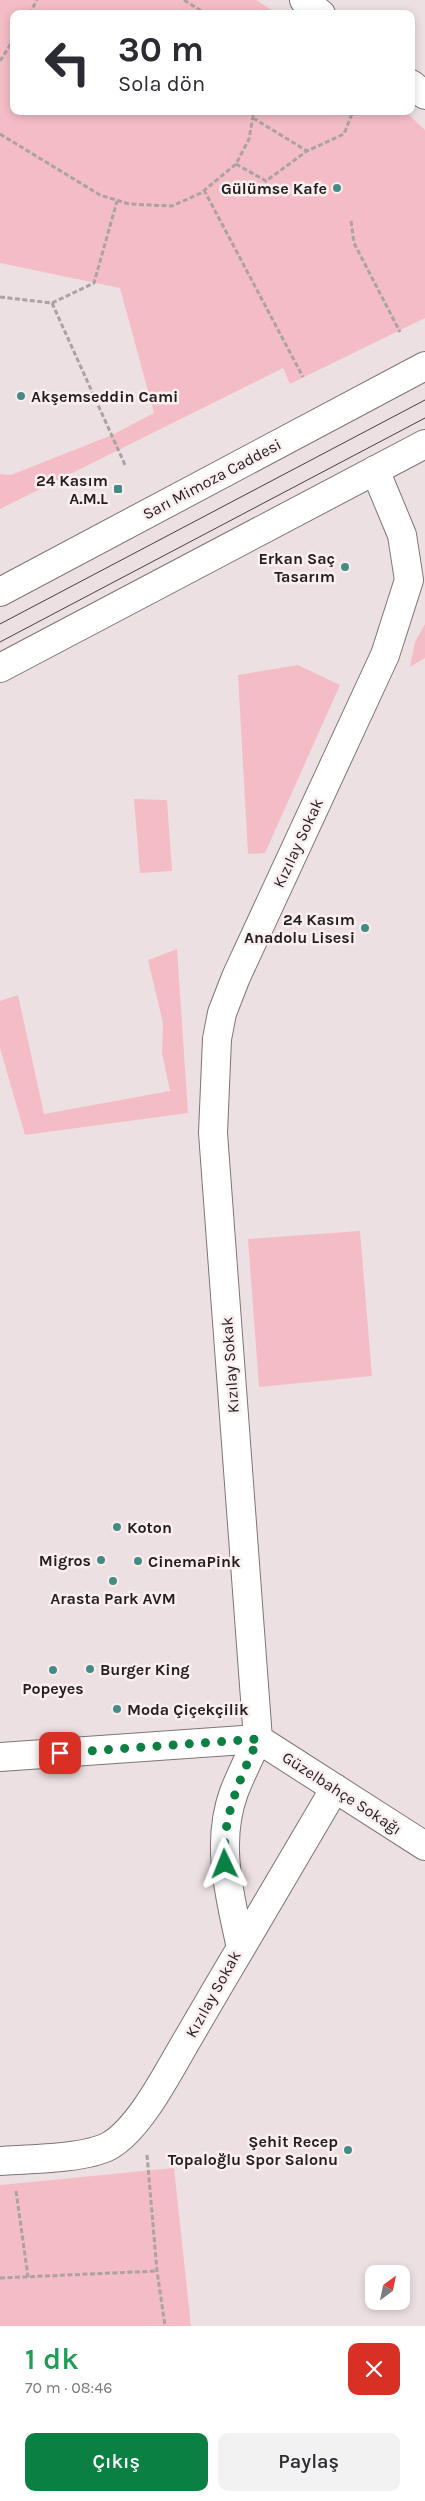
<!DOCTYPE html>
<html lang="tr">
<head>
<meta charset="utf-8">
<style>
	body { margin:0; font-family:Karla,sans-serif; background:#f2f2f3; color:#2b2b33; height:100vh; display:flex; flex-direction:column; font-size:19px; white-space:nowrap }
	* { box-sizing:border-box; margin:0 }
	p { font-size:16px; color:#7c7c81 }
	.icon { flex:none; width:28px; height:28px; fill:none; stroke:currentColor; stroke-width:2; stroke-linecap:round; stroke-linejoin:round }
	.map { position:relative; height:2326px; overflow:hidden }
	.sheet { display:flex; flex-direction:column; background:#fff; flex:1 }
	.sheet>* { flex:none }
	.top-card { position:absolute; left:10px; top:10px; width:405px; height:105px; border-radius:10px; box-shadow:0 2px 8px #0003; background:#fff; color:#2b2b33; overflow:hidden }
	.needle { width:32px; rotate:33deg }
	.tools { position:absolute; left:365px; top:2265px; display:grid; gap:10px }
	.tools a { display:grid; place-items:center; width:45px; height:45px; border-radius:10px; background:#fff; box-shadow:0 2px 8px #0003; font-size:25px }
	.pin { position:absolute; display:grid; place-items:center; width:42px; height:42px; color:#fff; margin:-21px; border-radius:10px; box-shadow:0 2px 8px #0006 }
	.me { position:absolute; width:55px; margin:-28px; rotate:358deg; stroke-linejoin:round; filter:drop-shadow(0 0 4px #0008) }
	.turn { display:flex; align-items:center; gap:18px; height:105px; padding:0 25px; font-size:22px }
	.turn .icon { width:65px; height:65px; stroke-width:2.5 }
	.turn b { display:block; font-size:35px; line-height:42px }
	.round { display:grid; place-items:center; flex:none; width:52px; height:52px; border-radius:10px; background:#f2f2f3 }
	.head { display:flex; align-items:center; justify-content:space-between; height:85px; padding:0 25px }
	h1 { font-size:30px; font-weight:600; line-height:38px; color:#1e9e55 }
	.button { display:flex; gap:10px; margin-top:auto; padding:10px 25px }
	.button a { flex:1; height:58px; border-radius:10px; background:#0b8043; color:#fff; font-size:20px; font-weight:600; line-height:58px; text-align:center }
	.button a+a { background:#f2f2f3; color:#2b2b33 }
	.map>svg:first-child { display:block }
	.green { fill:#f4bdc6 }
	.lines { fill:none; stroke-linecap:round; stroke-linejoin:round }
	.minor-casing { stroke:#7f7476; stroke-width:30 }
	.major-casing { stroke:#7f7476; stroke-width:30 }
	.path { stroke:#aca1a3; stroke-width:3; stroke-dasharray:5 2.5; stroke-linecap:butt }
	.minor { stroke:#fff; stroke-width:28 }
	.major { stroke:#fff; stroke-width:28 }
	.tram { stroke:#474142; stroke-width:1 }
	.route { stroke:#0b8043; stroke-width:9; stroke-dasharray:0 16.2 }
	.poi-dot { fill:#458b85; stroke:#faeeef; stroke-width:2 }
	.labels { text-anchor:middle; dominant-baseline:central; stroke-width:5; stroke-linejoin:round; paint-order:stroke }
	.poi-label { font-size:16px; font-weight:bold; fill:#221d1e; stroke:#faeeef; text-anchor:end }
	.street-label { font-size:16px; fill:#221d1e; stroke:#faeeef }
</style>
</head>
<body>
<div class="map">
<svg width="425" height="2326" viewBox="0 0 425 2326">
	<rect width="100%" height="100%" fill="#ede0e2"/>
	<path class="green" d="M0,0h256l22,14h-264v97h391l20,19v188l-135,66 -7,-16 -283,141v-35l11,1 101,-40 42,-22 -34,-125 -120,-25z
		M425,624v34l-15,9 5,-25z
		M298,665l42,20 -75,168 -17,1 -10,-179z
		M134,799l33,1 5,71 -32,2z
		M177,949l11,164 -163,22 -25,-87v-47l18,-6 26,119 126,-23 -8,-38 1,-30 -15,-63z
		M360,1231l12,145 -113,11 -11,-148z
		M174,2168l17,158h-191v-141z"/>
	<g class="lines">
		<defs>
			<path id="minor" d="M304,0l17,14
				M411,84l14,11
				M0,1757l258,-18 167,107
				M241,1948l94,-160
				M0,2161c29,-2 84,-2 109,-15 31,-17 60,-76 78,-106 18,-31 36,-62 54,-92 -11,-52 -26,-104 -7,-156 7,-18 16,-36 24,-53l-45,-606 4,-94 5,-26 14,-36 149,-322 24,-75 -7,-45 -27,-65"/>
			<path id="major" d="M0,592l425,-226
				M0,668l425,-224"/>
		</defs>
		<use href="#minor" class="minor-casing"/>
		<use href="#major" class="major-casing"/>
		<path class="path" d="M184,0l22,14
			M29,14l8,-14
			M0,61l14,-22
			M253,118l54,33
			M0,134l100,61 29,9 43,2 29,-13 35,-29 13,-25 5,-28
			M236,164l30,17 41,-30 37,-17 9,-23
			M204,190l99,187
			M351,221l3,22 46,89
			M0,297l52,6 42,-20 23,-82
			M52,303l74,164
			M147,2155l10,116 8,55
			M16,2191l12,86
			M0,2278l157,-7"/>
		<use href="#minor" class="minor"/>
		<use href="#major" class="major"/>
		<path class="tram" d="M0,624l425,-224
			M0,642l425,-224"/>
	</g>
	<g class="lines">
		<path class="route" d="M60,1753l198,-14c-18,41 -37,79 -33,125"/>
	</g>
	<g class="poi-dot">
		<circle cx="337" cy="188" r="5"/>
		<circle cx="21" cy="396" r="5"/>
		<rect x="113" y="484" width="10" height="10" rx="2.5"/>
		<circle cx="345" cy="567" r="5"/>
		<circle cx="365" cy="928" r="5"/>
		<circle cx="117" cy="1527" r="5"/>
		<circle cx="101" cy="1560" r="5"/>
		<circle cx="138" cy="1561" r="5"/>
		<circle cx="113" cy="1581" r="5"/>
		<circle cx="90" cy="1669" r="5"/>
		<circle cx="53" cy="1670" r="5"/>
		<circle cx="117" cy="1709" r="5"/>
		<circle cx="348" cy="2150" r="5"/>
	</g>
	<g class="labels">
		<g class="poi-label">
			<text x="327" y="188">Gülümse Kafe</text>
			<text x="31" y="396" text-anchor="start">Akşemseddin Cami</text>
			<text x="108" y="480">24 Kasım<tspan x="108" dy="18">A.M.L</tspan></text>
			<text x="335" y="558">Erkan Saç<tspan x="335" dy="18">Tasarım</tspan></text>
			<text x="355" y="919">24 Kasım<tspan x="355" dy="18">Anadolu Lisesi</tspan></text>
			<text x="127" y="1527" text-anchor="start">Koton</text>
			<text x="91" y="1560">Migros</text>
			<text x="148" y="1561" text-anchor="start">CinemaPink</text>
			<text x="113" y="1598" text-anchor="middle">Arasta Park AVM</text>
			<text x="100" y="1669" text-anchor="start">Burger King</text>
			<text x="53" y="1688" text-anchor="middle">Popeyes</text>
			<text x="127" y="1709" text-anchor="start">Moda Çiçekçilik</text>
			<text x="338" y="2141">Şehit Recep<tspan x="338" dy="18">Topaloğlu Spor Salonu</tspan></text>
		</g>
		<g class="street-label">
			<text transform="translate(212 479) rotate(-28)">Sarı Mimoza Caddesi</text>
			<text transform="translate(298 843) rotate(-65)">Kızılay Sokak</text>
			<text transform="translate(230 1365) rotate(-94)">Kızılay Sokak</text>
			<text transform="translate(342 1793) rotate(33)">Güzelbahçe Sokağı</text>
			<text transform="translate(213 1994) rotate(-61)">Kızılay Sokak</text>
		</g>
	</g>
</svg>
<div class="tools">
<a><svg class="needle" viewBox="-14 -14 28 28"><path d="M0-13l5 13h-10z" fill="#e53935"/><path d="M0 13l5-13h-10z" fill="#7c7c81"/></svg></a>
</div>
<div class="pin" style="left:60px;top:1753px;background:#d93025"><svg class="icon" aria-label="arrive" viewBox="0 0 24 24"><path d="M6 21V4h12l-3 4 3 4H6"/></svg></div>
<svg class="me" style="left:225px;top:1864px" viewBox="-20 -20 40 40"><path d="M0-17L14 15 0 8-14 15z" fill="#0b8043" stroke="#fff" stroke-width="4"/></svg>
<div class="top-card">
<div class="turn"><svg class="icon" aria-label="left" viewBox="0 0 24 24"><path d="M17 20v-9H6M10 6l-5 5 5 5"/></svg><div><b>30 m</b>Sola dön</div></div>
</div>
</div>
<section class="sheet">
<div class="head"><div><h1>1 dk</h1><p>70 m · 08:46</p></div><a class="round" style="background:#d93025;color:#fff"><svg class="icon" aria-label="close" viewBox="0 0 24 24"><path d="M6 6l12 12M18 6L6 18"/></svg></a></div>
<div class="button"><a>Çıkış</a><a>Paylaş</a></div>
</section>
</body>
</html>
